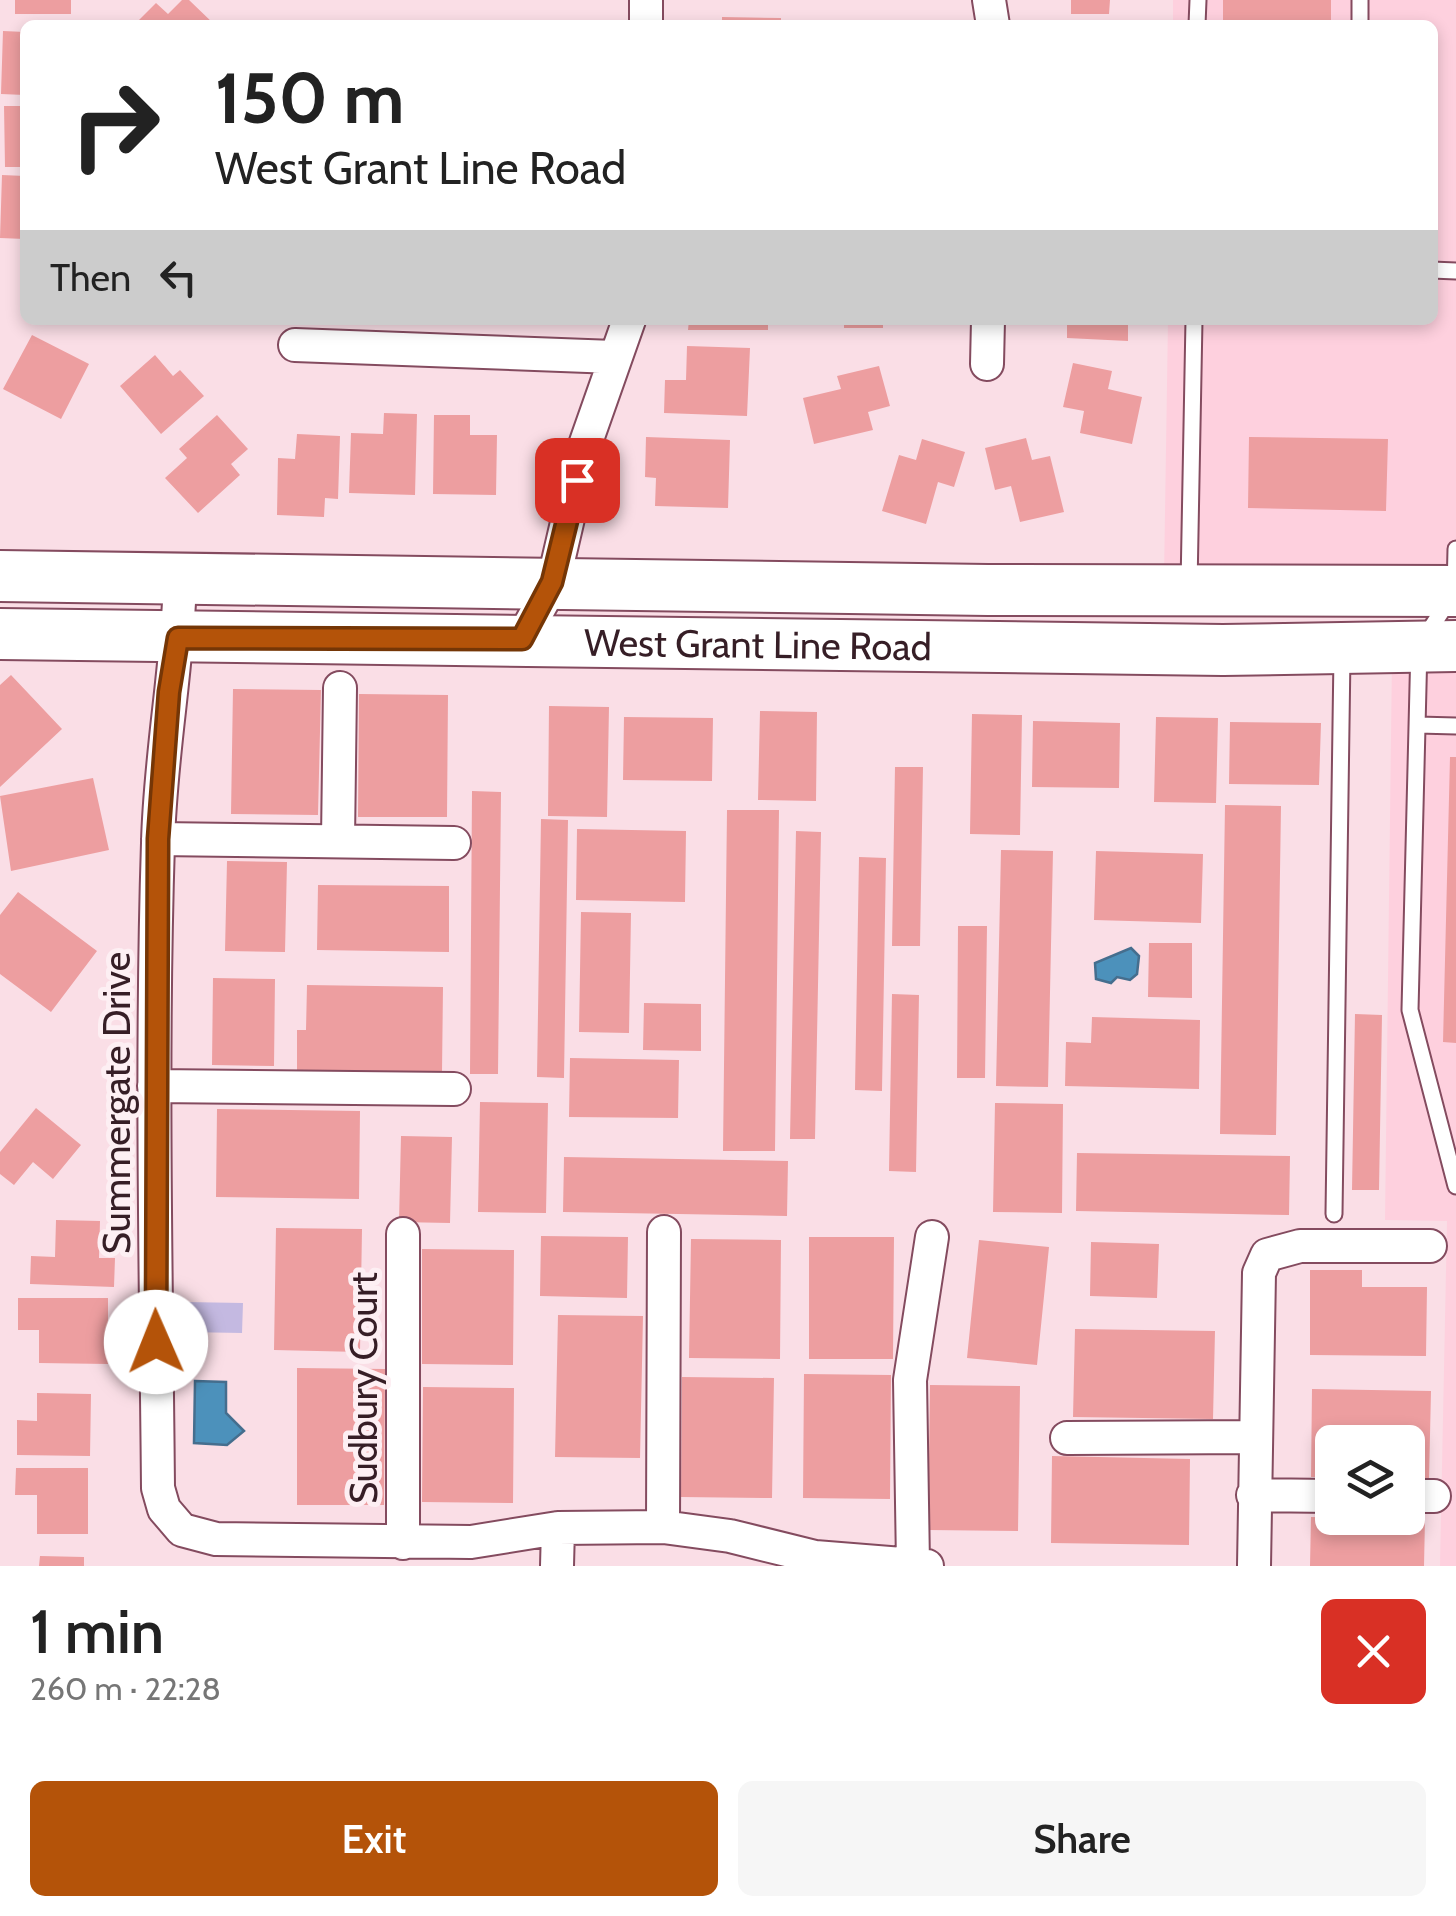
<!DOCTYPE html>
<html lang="en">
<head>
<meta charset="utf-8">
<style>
	body { margin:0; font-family:Cabin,sans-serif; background:#f6f6f6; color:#222; height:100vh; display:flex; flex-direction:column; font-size:38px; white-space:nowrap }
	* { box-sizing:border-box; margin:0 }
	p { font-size:32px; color:#767676 }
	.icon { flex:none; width:55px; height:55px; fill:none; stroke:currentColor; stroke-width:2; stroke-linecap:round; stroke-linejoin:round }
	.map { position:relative; height:1566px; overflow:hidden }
	.side { display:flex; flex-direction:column; background:#fff; flex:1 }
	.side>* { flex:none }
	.banner { position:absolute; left:20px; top:20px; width:1418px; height:305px; border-radius:15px; box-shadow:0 5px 15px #0003; background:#fff; color:#222; overflow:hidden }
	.controls { position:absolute; left:1315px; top:1425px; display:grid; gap:20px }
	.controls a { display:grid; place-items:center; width:110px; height:110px; border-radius:15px; background:#fff; box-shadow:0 5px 15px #0003; font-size:50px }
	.pin { position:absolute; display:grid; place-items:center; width:85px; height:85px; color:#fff; margin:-42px; border-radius:20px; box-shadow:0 5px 15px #0006 }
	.me { position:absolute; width:110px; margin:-55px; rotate:359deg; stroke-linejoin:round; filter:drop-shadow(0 0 8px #0008) }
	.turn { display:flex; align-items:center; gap:35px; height:210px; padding:0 30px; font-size:45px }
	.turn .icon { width:130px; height:130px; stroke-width:2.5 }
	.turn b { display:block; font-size:70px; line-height:85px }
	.then { display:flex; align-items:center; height:95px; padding:0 30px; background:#0003; gap:20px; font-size:38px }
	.round { display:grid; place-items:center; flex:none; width:105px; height:105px; border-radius:15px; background:#f6f6f6 }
	.overview { display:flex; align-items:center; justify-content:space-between; height:170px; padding:0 30px }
	h1 { font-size:60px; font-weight:600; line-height:75px }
	.button { display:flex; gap:20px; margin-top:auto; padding:20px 30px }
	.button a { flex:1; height:115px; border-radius:15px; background:#b45309; color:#fff; font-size:40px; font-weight:600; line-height:115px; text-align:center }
	.button a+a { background:#f6f6f6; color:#222 }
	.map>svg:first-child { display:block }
	.built { fill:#fed0de }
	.green { fill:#c4b9e1 }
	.water { fill:#4c91bb; stroke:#456e8e; stroke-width:2.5 }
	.building { fill:#ed9ea0 }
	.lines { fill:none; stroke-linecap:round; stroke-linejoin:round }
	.service-casing { stroke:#844b5f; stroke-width:19 }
	.minor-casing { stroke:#844b5f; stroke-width:36 }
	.primary-casing { stroke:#844b5f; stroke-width:54 }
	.service { stroke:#fff; stroke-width:15 }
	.minor { stroke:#fff; stroke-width:32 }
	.primary { stroke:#fff; stroke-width:50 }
	.route-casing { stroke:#753606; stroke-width:25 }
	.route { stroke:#b45309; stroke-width:18 }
	.labels { text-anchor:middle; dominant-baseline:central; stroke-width:10; stroke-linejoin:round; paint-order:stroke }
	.street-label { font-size:38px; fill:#361e26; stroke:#fdeff3 }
</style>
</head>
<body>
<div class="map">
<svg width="1456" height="1566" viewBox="0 0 1456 1566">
	<rect width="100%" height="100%" fill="#fadee6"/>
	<path class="built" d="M1173,0h283v581l-292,-3 4,-258h264v-295h-259z
		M1392,658l64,1v907h-16l7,-345 -62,-1z"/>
	<path class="green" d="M185,1302l58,1 -1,30 -57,-1z"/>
	<path class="water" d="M1131,948l8,8 -2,18 -7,6 -13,-3 -6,6 -15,-4 -1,-16z
		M195,1381l31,1v31l18,18 -17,14 -33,-2z"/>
	<path class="building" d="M15,0h56v14h-56z
		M182,0h7l26,25h-81l22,-22 12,11z
		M1071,0h39l-1,14h-38z
		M1223,0h108v25h-108z
		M722,17l59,1v7h-59z
		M3,31l22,1v63l-24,-1z
		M4,106h21v61h-20z
		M2,175l23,1v63l-25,-1z
		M21,251h4v61h-4z
		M689,320h79v10h-80z
		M844,320h39v8h-39z
		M1067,320h61v21l-61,-3z
		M32,335l57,29 -28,55 -58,-30z
		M687,346l63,2 -3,68 -83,-3 1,-33h21z
		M155,355l18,21 7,-6 24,26 -43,38 -41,-48z
		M1073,363l39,8 -4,18 34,8 -10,47 -52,-11 4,-22 -21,-4z
		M879,366l11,40 -22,6 5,18 -59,14 -11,-46 38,-9 -4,-13z
		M384,413l33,1 -2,81 -66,-2 2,-60 32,1z
		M217,415l31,34 -17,15 9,11 -42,38 -33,-35 22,-20 -8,-9z
		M434,415h36v20h27l-1,60 -63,-1z
		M297,434l43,2 -2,63 -13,-1 -1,19 -47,-2 1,-57 17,1z
		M646,437l84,3 -2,68 -73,-2 1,-28 -11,-1z
		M1249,437l139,2 -2,72 -138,-3z
		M1026,438l6,22 18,-4 14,56 -44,10 -9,-36 -16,4 -10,-42z
		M922,439l43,13 -11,35 -16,-5 -12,42 -44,-13 17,-56 17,5z
		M11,675l51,54 -62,58v-102z
		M233,689l88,1 -3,125 -87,-1z
		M359,694l89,1 -1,122h-89z
		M549,706l60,1 -2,110 -59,-1z
		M760,711l57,1 -1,89 -58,-1z
		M972,714l50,1 -2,120 -50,-1z
		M624,717l89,1 -1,63 -89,-1z
		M1156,717l62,1 -2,85 -62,-1z
		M1033,721l87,2 -1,65 -87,-1z
		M1230,722l91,1 -2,62 -90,-1z
		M1450,757h6v286l-13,-1z
		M895,767h28l-3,179h-28z
		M93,778l16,72 -98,21 -11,-75z
		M472,791l29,1 -3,282h-28z
		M1225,805l56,1 -5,329 -56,-1z
		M727,810h52l-4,341h-52z
		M541,819l27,1 -4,258 -27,-1z
		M577,829l109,2 -1,71 -109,-2z
		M796,831l25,1 -6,307h-25z
		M1001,850l52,1 -5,236 -52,-1z
		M1096,851l107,3 -2,69 -107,-3z
		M859,857l27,1 -4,233 -27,-1z
		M227,861l60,1 -2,90 -60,-1z
		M318,885l131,1v66l-132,-2z
		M18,892l79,59 -46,61 -51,-38v-59z
		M581,912l50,1 -2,120 -50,-1z
		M958,926h29l-2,152h-28z
		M1149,943h43v55l-44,-1z
		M213,978l62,1 -1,87 -62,-1z
		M307,985l136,2 -1,86 -145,-2v-41h9z
		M892,994l27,1 -3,177 -27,-1z
		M644,1003l57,1v47l-58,-1z
		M1355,1014l27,1 -3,175h-27z
		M1092,1017l108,3 -1,69 -134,-3 1,-44 25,1z
		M570,1058l109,2 -1,58 -109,-1z
		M480,1102l68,1 -2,110 -68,-1z
		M995,1103l68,1 -1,109 -69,-1z
		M36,1108l45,37 -28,34 -20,-17 -19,23 -14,-11v-22z
		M217,1109l143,2 -1,88 -143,-2z
		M401,1136l51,1 -2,86 -51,-1z
		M1077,1153l213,3 -1,59 -213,-4z
		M564,1157l224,4 -1,55 -224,-4z
		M56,1220l44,1 -1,37h16l-1,29 -84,-3 1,-28 24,1z
		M276,1228l86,1 -2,123 -86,-2z
		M541,1236l87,1 -1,61 -87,-2z
		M809,1237h85l-1,122h-84z
		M691,1239l90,1 -1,119 -91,-1z
		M979,1240l70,7 -12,118 -70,-7z
		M1091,1242l68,2 -2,54 -67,-2z
		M422,1249l92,1 -1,115 -91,-1z
		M1310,1270h52v17h65l-1,69 -116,-1z
		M18,1298h90v66l-69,-1v-33h-21z
		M558,1315l85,1 -3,142 -85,-1z
		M1075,1329l140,2 -2,88 -140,-2z
		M297,1368l88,1 -1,136h-87z
		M804,1374l87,1 -1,124 -87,-1z
		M682,1377l92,1 -2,120 -91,-1z
		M930,1385l90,1 -2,145 -90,-1z
		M423,1387l91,1 -1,115 -91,-1z
		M1312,1389l119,2 -2,88 -21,-1v-36h-76v35h-21z
		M37,1393l54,1 -1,62 -73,-1v-35l20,1z
		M1052,1456l138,3 -1,86 -138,-2z
		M16,1468h72v66h-51v-39h-22z
		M1311,1517l114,2 -1,47h-114z
		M40,1556l44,1v9h-45z"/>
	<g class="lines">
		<defs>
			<path id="service" d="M1197,25l1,-25
				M1360,25v-25
				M1432,270l24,1
				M1456,549l-1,42 -36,55 -9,364 46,176
				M1189,586l5,-266
				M1418,725l38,1
				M1334,1214l8,-559"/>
			<path id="minor" d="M989,0l4,25
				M646,25v-25
				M295,345l319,12
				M987,364l1,-44
				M180,579c-2,88 -20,175 -22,264 -7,215 -2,430 0,645l6,21 18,21 34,9 255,3 87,-14 105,-1 67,9 85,21 112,9
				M522,639l31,-56 32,-138 44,-125
				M158,839l296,4
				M338,840l2,-152
				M154,1086l300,3
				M1067,1438l189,-1
				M1253,1495l79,1
				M1408,1496h26
				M663,1527l1,-295
				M403,1543v-309
				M913,1564l-3,-184 22,-143
				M557,1566l1,-38
				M1254,1566l5,-293 8,-18 33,-9h130"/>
			<g id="primary">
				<path d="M0,576l988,14 468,1"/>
				<path id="s1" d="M0,634l1223,16 233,-4"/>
			</g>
		</defs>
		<use href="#service" class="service-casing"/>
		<use href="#minor" class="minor-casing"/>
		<use href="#primary" class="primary-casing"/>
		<use href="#service" class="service"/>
		<use href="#minor" class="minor"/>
		<use href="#primary" class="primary"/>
	</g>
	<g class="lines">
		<defs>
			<path id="route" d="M156,1342l2,-503 11,-147 9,-54 344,1 30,-57 25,-102"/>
		</defs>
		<use href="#route" class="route-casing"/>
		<use href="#route" class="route"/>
	</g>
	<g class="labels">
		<g class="street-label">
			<text stroke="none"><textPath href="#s1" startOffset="758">West Grant Line Road</textPath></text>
			<text transform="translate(116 1103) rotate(-90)">Summergate Drive</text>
			<text transform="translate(363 1388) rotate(-90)">Sudbury Court</text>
		</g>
	</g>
</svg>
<div class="controls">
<a><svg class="icon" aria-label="layers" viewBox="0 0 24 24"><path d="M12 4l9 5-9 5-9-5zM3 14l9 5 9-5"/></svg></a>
</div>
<div class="pin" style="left:577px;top:480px;background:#d93025"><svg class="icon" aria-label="arrive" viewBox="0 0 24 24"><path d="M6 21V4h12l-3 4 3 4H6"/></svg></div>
<svg class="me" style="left:156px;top:1342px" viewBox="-20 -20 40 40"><circle r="19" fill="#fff"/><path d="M0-13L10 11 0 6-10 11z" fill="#b45309"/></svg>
<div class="banner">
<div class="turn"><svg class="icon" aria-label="right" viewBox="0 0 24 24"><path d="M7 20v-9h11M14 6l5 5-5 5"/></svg><div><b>150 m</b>West Grant Line Road</div></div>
<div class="then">Then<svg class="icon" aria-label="left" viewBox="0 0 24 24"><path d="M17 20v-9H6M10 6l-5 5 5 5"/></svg></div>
</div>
</div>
<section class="side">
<div class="overview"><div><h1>1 min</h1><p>260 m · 22:28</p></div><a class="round" style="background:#d93025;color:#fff"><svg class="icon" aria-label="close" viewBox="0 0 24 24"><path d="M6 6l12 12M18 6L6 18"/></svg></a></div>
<div class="button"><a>Exit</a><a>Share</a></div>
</section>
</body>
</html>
